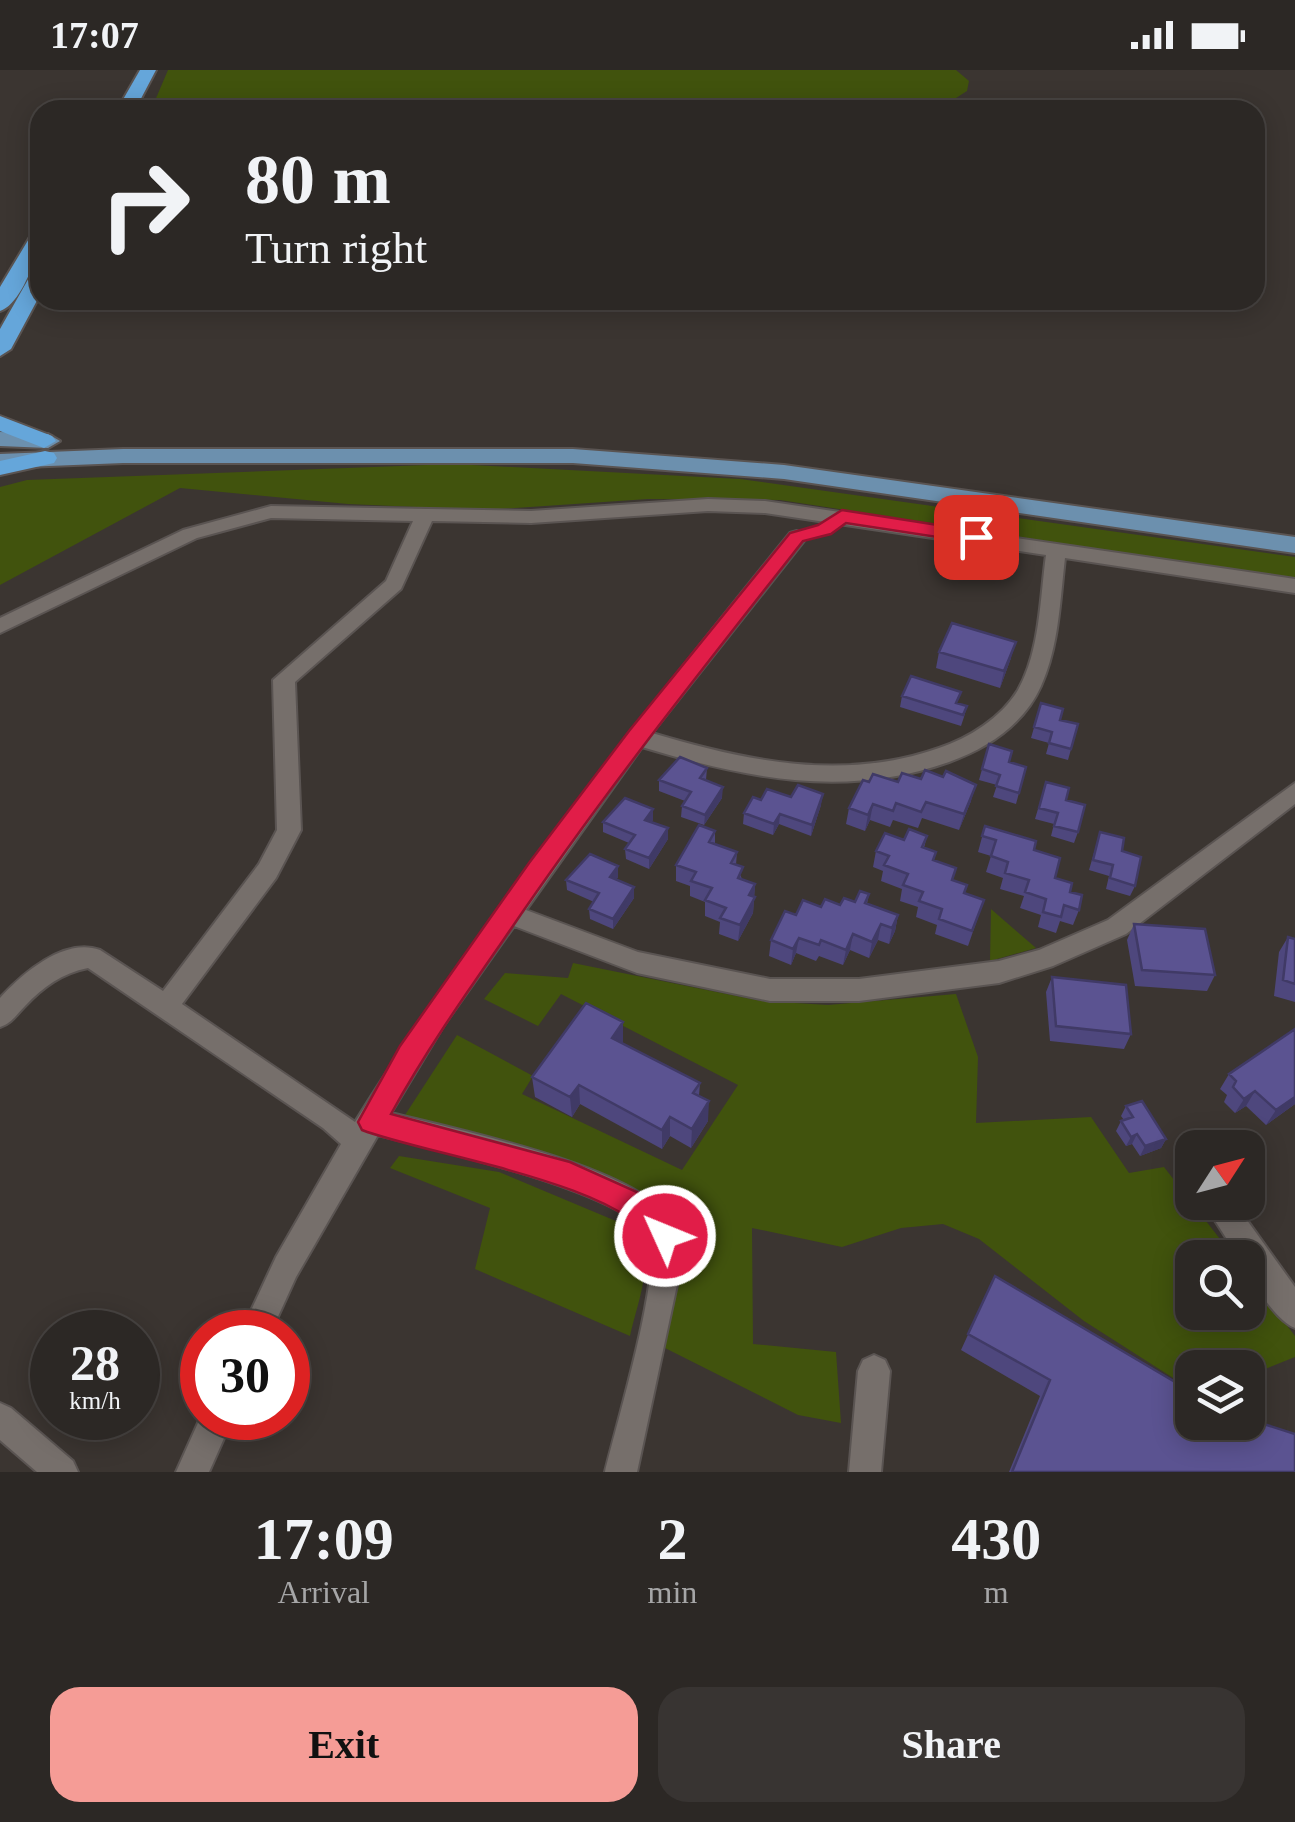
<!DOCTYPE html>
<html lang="en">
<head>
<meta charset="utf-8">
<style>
	body { margin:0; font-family:"Times New Roman",serif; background:#383432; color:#f1f3f6; height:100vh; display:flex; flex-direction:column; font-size:38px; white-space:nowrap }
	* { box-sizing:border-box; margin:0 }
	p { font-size:32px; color:#a6a6a7 }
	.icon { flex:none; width:55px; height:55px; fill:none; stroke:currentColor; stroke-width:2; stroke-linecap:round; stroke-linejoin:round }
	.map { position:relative; height:1402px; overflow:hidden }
	.sheet { display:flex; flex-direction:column; background:#2c2825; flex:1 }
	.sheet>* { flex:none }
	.hud { position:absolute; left:30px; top:30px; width:1235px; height:210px; border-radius:30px; box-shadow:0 5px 25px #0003,0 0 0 2px #484442; background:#2c2825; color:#f1f3f6; overflow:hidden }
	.needle { width:65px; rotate:54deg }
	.buttons { position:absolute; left:1175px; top:1060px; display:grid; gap:20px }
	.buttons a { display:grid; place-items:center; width:90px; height:90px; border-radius:20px; background:#2c2825; box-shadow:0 5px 25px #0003,0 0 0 2px #484442; font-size:50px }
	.speed { position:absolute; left:30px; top:1240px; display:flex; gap:20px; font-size:50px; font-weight:700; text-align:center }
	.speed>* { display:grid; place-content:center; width:130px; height:130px; border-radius:50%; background:#2c2825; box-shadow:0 5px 25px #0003,0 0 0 2px #484442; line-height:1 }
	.speed small { font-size:25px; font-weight:400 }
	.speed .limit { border:15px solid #d22; background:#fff; color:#111 }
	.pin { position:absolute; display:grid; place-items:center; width:85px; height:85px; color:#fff; margin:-42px; border-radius:20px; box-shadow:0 5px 15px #0006 }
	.me { position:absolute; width:110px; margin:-55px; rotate:314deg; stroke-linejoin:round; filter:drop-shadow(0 0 8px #0008) }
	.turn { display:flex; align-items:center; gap:35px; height:210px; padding:0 50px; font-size:45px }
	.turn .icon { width:130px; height:130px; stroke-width:2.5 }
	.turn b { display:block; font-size:70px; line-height:85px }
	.eta { display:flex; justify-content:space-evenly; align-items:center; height:170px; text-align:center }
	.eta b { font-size:60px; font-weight:800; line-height:70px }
	.action { display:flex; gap:20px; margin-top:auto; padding:20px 50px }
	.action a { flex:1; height:115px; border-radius:30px; background:#f59c96; color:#111; font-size:40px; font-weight:800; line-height:115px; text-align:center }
	.action a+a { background:#383432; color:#f1f3f6 }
	.status { display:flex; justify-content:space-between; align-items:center; height:70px; padding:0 50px; background:#2c2825; direction:ltr }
	.status svg { height:28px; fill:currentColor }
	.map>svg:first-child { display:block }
	.green { fill:#41530d }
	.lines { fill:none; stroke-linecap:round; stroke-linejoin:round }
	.street-casing { stroke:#5a5452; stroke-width:4 }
	.primary-casing { stroke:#5a5452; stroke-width:4 }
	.highway-casing { stroke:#5a5452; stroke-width:4 }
	.street { fill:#766f6b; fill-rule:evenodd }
	.primary { fill:#6c90ae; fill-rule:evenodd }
	.highway { fill:#65a6da; fill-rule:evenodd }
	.wall { fill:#4e477d }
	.shaded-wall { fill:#403a66 }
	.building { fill:#5b5391; stroke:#403a66; stroke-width:2.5 }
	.route { fill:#e11d48; stroke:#92132f; stroke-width:2.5 }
</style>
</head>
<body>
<div class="status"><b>17:07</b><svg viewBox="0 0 49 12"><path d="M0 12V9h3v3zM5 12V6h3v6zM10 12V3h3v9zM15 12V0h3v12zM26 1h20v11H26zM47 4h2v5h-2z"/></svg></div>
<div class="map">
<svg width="1295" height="1402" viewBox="0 0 1295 1402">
	<rect width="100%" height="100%" fill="#3b3531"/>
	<path class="green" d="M168,0h788l13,11 -2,10 -11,7h-23l-6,12h-776z
		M453,394l287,15 555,78v22l-515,-79 -132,-1 -163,11 -137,-6 -168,-16 -180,97v-98l27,-7z
		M991,839l45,39 -46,13z
		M573,893l188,38 67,4 128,-11 22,63 -2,66 115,-6 38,56 35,-6 70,90 -42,1v54h56v-37l47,61v21l-47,19v-8h-56v22l-108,-69 -105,-82 -36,-15 -42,4 -59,19 -90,-19 1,116 83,8 5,71 -43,-8 -135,-68 25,-98 -15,-37 -103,-50 -139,-41 -17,2 -9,-8 52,-80 76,41 -11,18 160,76 56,-85 -177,-91 -23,32 -54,-27 21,-26 63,5z
		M399,1086l100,16 136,57c22,29 2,74 -5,107l-155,-67 15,-61 -100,-40z"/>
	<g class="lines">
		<defs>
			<path id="street" d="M708,429l57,2 530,78v14l-230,-35c-5,42 -6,88 -24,128 -17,38 -53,62 -92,76 -104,37 -204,16 -307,-15l-116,163 112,42 132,27h89l140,-18 40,-11 69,-30 187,-137v21l-169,130 -73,32 -54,17 -140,18h-89l-133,-28 -123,-47 -70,99 -53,88c64,16 255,55 285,113 8,16 3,37 2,54l-41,192h-32c11,-46 55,-192 45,-232 -12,-46 -225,-93 -272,-105l-82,142 -25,55h-30l35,-75 65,-113 -18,-16 -235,-160c-26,5 -45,19 -63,38 -9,9 -13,17 -25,21v-29c22,-24 64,-61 100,-48l63,41 96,-127 18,-34 -4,-150 113,-99 27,-60 -142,-3 -74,20 -197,95v-15l183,-88 88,-24 260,5zM708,441l57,2 281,42c-6,44 -6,96 -28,135 -17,28 -49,48 -79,58 -96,34 -193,13 -287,-15l155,-196 -10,-6 -7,2c-154,190 -305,381 -435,589l-173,-118 94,-126 25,-48 -6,-148 106,-93 31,-68 99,2z
				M1203,1132h31l61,85v41c-20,-8 -47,-49 -47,-70h-9z
				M874,1285l11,5 5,11 -9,101h-32l9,-101 5,-11z
				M0,1333l11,5 62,53 5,11h-41l-37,-32z
				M202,1344v4h31l-24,54h-33z"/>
			<path id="primary" d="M0,362l48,2 12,7 -12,7 -48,-2z
				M123,379h450l211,16 511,72v16l-511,-74 -211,-16h-450l-123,5v-14z"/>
			<path id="highway" d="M140,0h16l-21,40h-18z
				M40,160c0,22 -18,74 -40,81v-24l33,-55z
				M40,200v25l-29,54 -11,7v-27l30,-53z
				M0,346l52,20 4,5 -12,7 -44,-17z
				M45,381l9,2 3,5 -3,5 -54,12v-14z"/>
		</defs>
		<use href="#street" class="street-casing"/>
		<use href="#primary" class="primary-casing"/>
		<use href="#highway" class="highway-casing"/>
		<use href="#street" class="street"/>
		<use href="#primary" class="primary"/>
		<use href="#highway" class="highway"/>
	</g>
	<path class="wall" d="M939,582l72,6 -11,30 -64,-20z
		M902,626l65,10 -3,11 -3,9 -61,-19z
		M1041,633l19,17 18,4 -10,36 -22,-6 3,-11 -18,-5z
		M989,674l20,18 17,5 -10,37 -23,-7 4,-12 -18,-5z
		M707,698l-1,12 16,18 -18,27 -23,-8 1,-11 3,-5 -26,-10v-11z
		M869,712h29l73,19 -12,29 -37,-12 -4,10 -25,-8 -3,7 -20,-7 -5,11 -19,-7 3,-16z
		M1046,712l20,18 12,32 -4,11 -23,-7 3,-12 -19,-5z
		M791,727l30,8 -10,31 -32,-12 -6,11 -30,-11 1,-11 17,-13z
		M653,739v11l-2,2 17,17 -19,30 -23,-10 -1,-10 4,-6 -26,-11v-10z
		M985,756l49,24 21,28 15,14 9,18 -6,15 -13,-4 -4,12 -18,-6 3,-12 -21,-7 4,-12 -24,-7 3,-11 -17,-6 5,-16 -13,-4z
		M715,761v13l22,8 -1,13 6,14 13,5 -2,29 -15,28 -19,-7 1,-12 -15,-6v-14l-15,-6v-10l-14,-5v-16z
		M1100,762l22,19 13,35 -5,10 -24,-7 3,-13 -20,-6z
		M927,766l-3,12 12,4 -2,8 30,33 20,7 -16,46 -33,-12 2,-9 -21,-8 2,-10 -18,-6 2,-12 -21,-8 2,-10 -10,-4 3,-16 28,-11z
		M618,807l-2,3 18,7v11l-21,31 -23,-10 -1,-10 5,-7 -27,-12 -1,-10z
		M869,824l-2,10 31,11 -3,16 -6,13 -11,-4 -9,18 -19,-8 -7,15 -24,-9 -3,5 -20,-8 -5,12 -22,-9 2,-16 25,-25 25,-8 34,-5z
		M1134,854l81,51 -8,16 -72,-5 -8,-46z
		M1288,867l7,2v63l-21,-6 5,-44z
		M1052,907l79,57 -7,15 -74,-8 -4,-49z
		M1295,959v75l-29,21 -20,-19 -11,7 -11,-11 3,-7 -7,-6 9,-15z
		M623,972l-1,1 78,40 -1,13 9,25 -17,27 -21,-12 -8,13 -82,-45 -8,13 -37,-20 -3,-20z
		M1126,1036l40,33 -5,9 -21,8 -8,-12 -6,2 -10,-15 5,-10 3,-1 -3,-4z
		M995,1206l197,146 103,50h-286l31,-76 -79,-46z"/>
	<path class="shaded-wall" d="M1016,572l-5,16 -11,30 4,-17z
		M976,715l-5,16 -12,29 5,-16z
		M723,717l-1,11 -18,27 1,-10z
		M823,724l-2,11 -10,31 1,-11z
		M873,734l-3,16 -5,11 3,-16z
		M653,739v11l-8,10v-10z
		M780,744l-1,10 -6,11 1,-11z
		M668,758v11l-19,30v-11z
		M618,796v11l-7,11 -1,-11z
		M755,814l-2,29 -15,28 2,-16 9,-30z
		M634,817v11l-21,31v-10z
		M898,845l-3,16 -6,13 3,-16z
		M881,854l-3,16 -9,18 3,-16z
		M853,864l-3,16 -7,15 3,-15z
		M799,868l-3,15 -5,12 2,-16z
		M623,952v20l-11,16v-20z
		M579,1015l1,19 -8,13 -2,-20z
		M1255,1021l-9,15 -11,7 9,-14z
		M1295,1027v7l-29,21 10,-15z
		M709,1031l-1,20 -17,27 1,-19z
		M670,1047v19l-8,13v-19z
		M1137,1064l-5,10 -6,2 5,-9z
		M1166,1069l-5,9 -21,8 5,-10z"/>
	<path class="building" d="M952,553l64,19 -12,29 -65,-19z
		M911,606l50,16 -5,11 11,3 -4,9 -61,-19z
		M1041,633l22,6 -3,11 18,4 -7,25 -22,-6 3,-11 -18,-5z
		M989,674l23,7 -3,11 17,5 -7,26 -23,-7 4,-11 -18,-6z
		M680,687l27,11 -7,10 23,9 -18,28 -23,-9 9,-14 -32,-12z
		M925,700l18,7 3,-6 30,14 -12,29 -38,-12 -5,10 -25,-9 -3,8 -20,-7 -5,11 -19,-7 14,-28 6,2 4,-8 25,8 4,-9 19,6z
		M1046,712l23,6 -3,12 19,5 -7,27 -24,-6 4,-13 -19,-5z
		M798,715l25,9 -11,31 -32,-11 -6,10 -30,-11 9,-16 8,3 6,-11 24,8z
		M625,728l28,11 -8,11 23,8 -19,30 -24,-9 10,-14 -32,-13z
		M699,755l16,6 -6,11 28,10 -6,11 12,4 -5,11 17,6 -6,11 6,2 -15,28 -20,-7 6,-10 -21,-8 7,-12 -21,-7 5,-9 -20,-7z
		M985,756l51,15 -2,9 26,8 -5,20 17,5 -2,9 12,3 -3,15 -15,-5 -3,12 -18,-5 3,-13 -21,-7 4,-12 -24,-7 3,-11 -17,-6 5,-16 -14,-4z
		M909,759l18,7 -5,11 14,5 -3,8 23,8 -4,12 15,5 -3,8 20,7 -12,31 -33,-12 3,-10 -23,-8 4,-9 -20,-7 5,-11 -24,-9 5,-9 -13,-5 9,-18 19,7z
		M1100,762l24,6 -2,13 19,6 -6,29 -25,-8 3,-13 -20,-5z
		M590,784l28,12 -8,11 24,10 -21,32 -24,-10 10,-16 -33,-13z
		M860,821l9,3 -4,9 33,12 -6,13 -11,-4 -9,18 -19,-8 -7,16 -25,-10 -2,5 -20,-7 -6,11 -22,-9 14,-29 11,4 7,-15 18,7 4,-8 15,6 4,-7 11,4z
		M1134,854l71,5 10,46 -73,-5z
		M1288,867l7,2v45l-12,-4z
		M1052,907l74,8 5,49 -75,-8z
		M586,933l37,19 -11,16 88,45 -7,10 16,8 -17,28 -22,-12 -8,13 -83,-45 -9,12 -38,-20z
		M1295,959v68l-19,13 -21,-19 -11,8 -11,-12 3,-6 -7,-7z
		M1142,1031l24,38 -21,7 -8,-12 -6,3 -10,-16 12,-4 -7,-11z
		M995,1206l197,116v30h56v-3l47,15v38h-283l38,-92 -82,-46z"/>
	<path class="route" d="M842,440l134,21 10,6 -10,6 -130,-20 -15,11 -28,7c-104,132 -207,262 -301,401 -39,56 -78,112 -111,172l179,48 87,39 12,10 11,25 -5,10 -10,4 -10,-4c-27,-62 -228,-91 -293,-116l-4,-8 42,-76 129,-183 100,-132 161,-198 28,-8z"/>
</svg>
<div class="buttons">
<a><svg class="needle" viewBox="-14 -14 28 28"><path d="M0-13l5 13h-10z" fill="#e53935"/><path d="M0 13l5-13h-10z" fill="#a6a6a7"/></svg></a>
<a><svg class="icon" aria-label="search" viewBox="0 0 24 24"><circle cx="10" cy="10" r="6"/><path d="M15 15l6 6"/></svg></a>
<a><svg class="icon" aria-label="layers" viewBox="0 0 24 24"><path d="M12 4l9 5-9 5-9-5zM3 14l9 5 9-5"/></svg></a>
</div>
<div class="speed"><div>28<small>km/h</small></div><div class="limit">30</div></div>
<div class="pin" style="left:976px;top:467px;background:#d93025"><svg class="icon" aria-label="arrive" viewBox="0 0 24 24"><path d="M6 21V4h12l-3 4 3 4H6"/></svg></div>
<svg class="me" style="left:665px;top:1166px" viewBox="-20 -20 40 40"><circle r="17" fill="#e11d48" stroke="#fff" stroke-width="3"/><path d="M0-11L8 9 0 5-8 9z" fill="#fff"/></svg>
<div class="hud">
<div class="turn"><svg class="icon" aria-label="right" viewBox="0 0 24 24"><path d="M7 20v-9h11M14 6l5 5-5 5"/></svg><div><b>80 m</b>Turn right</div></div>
</div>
</div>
<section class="sheet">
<div class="eta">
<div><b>17:09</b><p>Arrival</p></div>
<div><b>2</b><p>min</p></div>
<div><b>430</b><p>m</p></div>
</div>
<div class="action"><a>Exit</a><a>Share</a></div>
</section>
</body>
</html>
